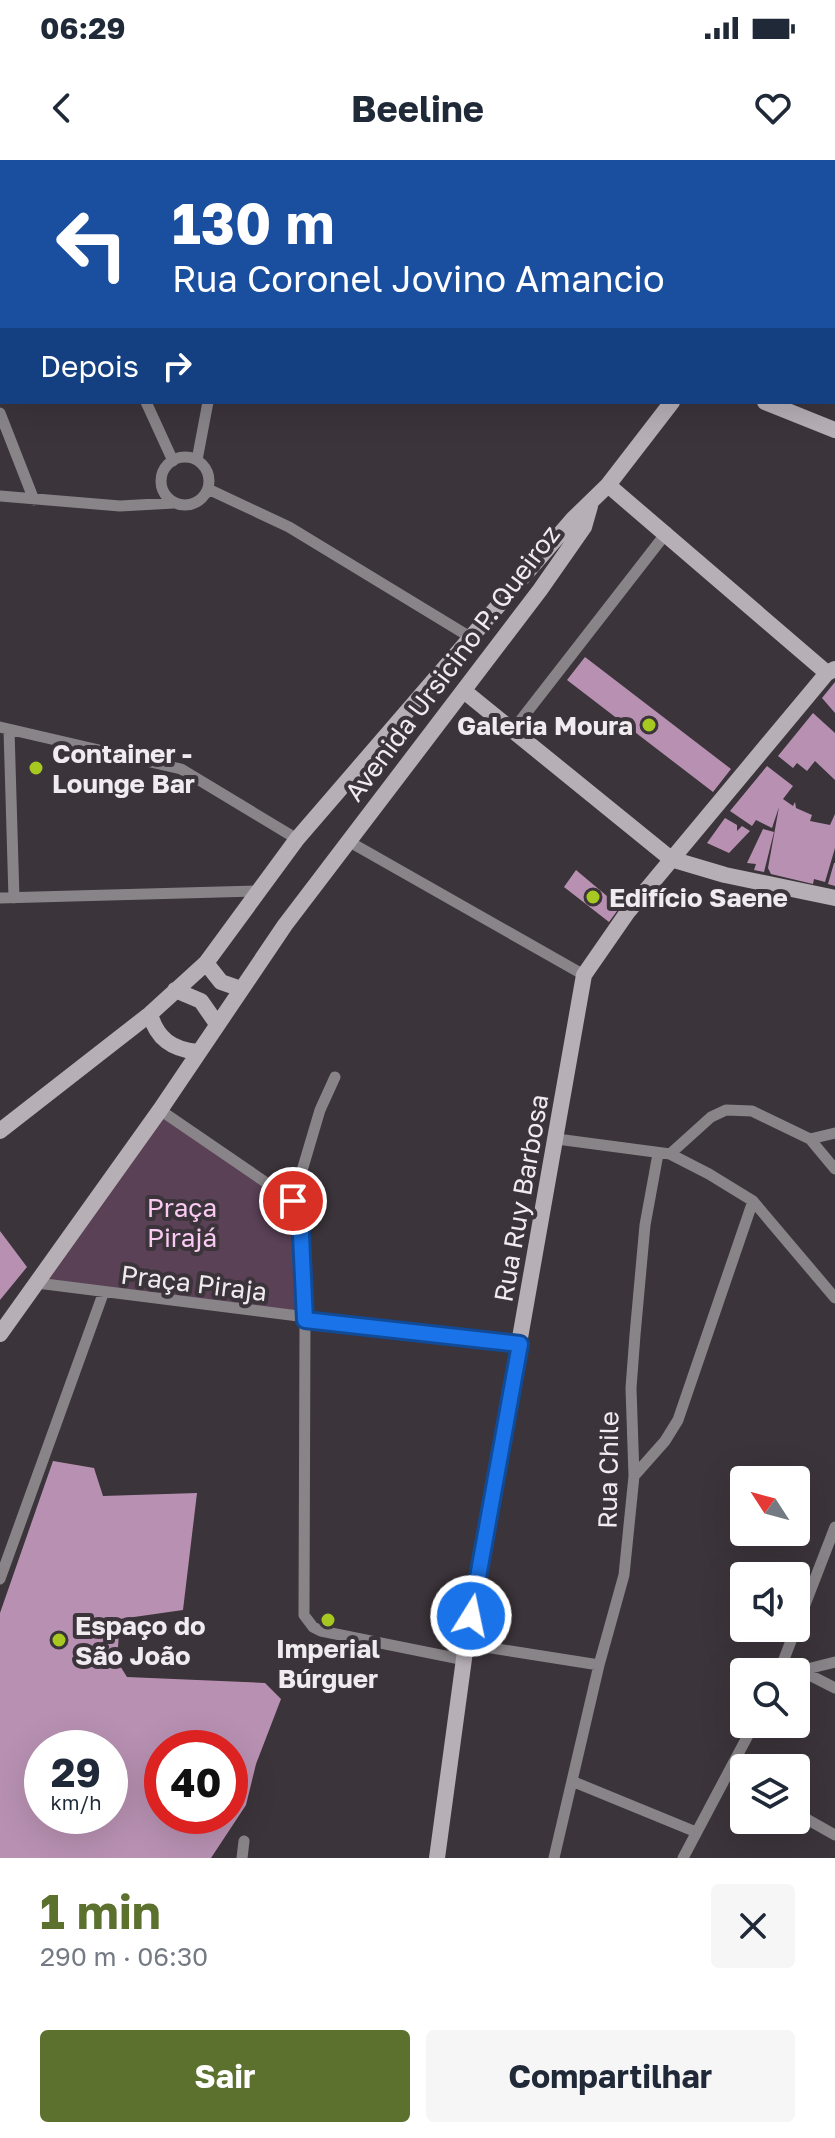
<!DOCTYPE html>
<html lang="pt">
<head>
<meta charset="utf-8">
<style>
	body { margin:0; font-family:"Golos Text",sans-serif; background:#f6f6f7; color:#1f2937; height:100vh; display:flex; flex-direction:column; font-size:30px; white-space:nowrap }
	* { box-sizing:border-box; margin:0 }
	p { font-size:26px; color:#747a83 }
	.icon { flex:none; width:44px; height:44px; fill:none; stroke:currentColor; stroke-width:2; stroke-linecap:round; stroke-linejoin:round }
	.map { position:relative; height:1698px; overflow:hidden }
	.sheet { display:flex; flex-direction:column; background:#fff; flex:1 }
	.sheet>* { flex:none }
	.top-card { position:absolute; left:0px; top:0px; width:836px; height:244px; box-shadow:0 8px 32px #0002; background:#1a4fa0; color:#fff; overflow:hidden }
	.needle { width:52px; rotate:306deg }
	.fabs { position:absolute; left:730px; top:1306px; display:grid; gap:16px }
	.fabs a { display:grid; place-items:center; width:80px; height:80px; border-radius:8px; background:#fff; box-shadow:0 8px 32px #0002; font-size:40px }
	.speed { position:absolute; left:24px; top:1570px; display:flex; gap:16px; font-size:40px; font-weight:700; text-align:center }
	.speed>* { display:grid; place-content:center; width:104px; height:104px; border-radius:50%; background:#fff; box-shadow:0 8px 32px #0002; line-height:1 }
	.speed small { font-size:20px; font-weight:400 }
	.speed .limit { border:12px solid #d22; background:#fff; color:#111 }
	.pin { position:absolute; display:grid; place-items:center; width:68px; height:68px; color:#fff; margin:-34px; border:4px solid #fff; border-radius:50%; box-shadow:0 2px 8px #0007 }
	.me { position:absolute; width:88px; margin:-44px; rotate:10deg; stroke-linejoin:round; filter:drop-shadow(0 0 6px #0008) }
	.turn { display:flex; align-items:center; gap:28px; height:168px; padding:0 40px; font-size:36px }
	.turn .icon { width:104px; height:104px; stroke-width:2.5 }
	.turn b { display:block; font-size:56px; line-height:68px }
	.then { display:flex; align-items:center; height:76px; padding:0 40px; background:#0003; gap:16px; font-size:30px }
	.round { display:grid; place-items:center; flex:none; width:84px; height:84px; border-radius:8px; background:#f6f6f7 }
	.overview { display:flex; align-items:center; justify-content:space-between; height:136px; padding:0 40px }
	h1 { font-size:48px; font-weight:700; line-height:60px; color:#5c712d }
	.button { display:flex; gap:16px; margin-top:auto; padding:16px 40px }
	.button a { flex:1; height:92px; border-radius:8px; background:#5c712d; color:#fff; font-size:32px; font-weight:700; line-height:92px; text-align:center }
	.button a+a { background:#f6f6f7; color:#1f2937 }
	.status { display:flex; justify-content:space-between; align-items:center; height:56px; padding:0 40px; background:#fff; direction:ltr }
	.status svg { height:22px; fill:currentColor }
	header { display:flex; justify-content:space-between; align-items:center; height:104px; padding:0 40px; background:#fff; font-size:36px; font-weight:700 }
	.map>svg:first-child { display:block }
	.green { fill:#5a4156 }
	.building { fill:#b891b2; fill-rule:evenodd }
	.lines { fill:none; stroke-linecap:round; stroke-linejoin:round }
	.street { stroke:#888487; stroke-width:11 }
	.secondary { stroke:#b6afb5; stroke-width:16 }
	.route-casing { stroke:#114b97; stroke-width:20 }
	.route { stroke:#1a73e8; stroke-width:14 }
	.poi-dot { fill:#a6c820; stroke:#3b343a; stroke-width:3 }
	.labels { text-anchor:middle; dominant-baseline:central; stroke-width:8; stroke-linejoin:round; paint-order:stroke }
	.street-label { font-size:26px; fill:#f0ebef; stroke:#3b343a }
	.poi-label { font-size:26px; font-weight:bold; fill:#f0ebef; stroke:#3b343a; text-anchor:start }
	.park-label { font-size:26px; fill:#facaf3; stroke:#3b343a }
</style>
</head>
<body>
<div class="status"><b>06:29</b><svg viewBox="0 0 49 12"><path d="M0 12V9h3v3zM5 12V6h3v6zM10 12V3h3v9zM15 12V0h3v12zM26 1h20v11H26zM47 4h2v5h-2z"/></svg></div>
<header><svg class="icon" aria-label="back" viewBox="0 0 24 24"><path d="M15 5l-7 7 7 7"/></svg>Beeline<svg class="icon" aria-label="heart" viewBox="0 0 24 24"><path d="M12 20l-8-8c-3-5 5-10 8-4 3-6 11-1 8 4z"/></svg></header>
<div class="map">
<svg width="835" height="1698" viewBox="0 0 835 1698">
	<rect width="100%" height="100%" fill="#3b343a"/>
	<path class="green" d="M160,950l133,91 7,13 5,106 -268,-37z"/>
	<path class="building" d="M585,497l146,112 -18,23 -146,-112z
		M835,522v31l-13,-15z
		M813,553l22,20v47l-20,-19 -8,10 -10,-8 -4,5 -15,-12z
		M767,606l26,20 -10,13 10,7 2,-4 1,6 16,7 -2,6 20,4 5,-11v34l-10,34 -11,-3 -1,5 -42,-10 -3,-6 11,-61 -7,21 -16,-8 -4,6 -22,-15z
		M725,658l12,7v6l5,-5 8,5 -21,22 -22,-10z
		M763,669l11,3 -10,40 -10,-2 2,-6 -9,-1z
		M834,703h1v23l-7,-2z
		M576,710l44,37 -11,15 -45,-35z
		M0,1071l27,36 -27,33z
		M53,1301l41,7 9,28 94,-3 -14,117 -63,9 -3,42 10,16 138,6 16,16 -25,65 -10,41 -35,53h-211v-245zM42,1588h68v68h-68zM162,1588h68v68h-68z"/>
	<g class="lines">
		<path class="street" d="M37,0l1,2
			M146,0l2,2
			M52,2l2,-2
			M255,2v-2
			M834,45h1
			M0,76l2,-3
			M146,242l27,59
			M0,253l34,87
			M161 321a24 24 0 1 1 48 0a24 24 0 1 1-48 0Z
			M197,300l11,-58
			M208,329l81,38 181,110
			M0,336l120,10 54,-3
			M0,567l181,42 116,70
			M9,570l5,168
			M513,570l154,-198
			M348,681l236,134
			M0,738l259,-7
			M160,950l133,91 7,13 5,106 -1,295 9,12 8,4 144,29
			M557,979l113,15 39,20 44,27 82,97
			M810,979l25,30
			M670,994l41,-37 15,-7 26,1 58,28 25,-6
			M293,1041l27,-91 15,-33
			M37,1123l483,61
			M634,1316l31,-35 13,-21 75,-219
			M0,1419l103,-285
			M466,1484l133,21
			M784,1502l51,26
			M803,1510l32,-8
			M779,1512l56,-145
			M729,1614l15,9
			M574,1622l122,50
			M796,1653l39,22
			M242,1698l2,-17
			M554,1698l45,-193 25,-90 10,-99 -3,-88 4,-53 10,-110 13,-71
			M683,1698l71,-134"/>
		<path class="secondary" d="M813,0v2
			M834,28l1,-2
			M834,162l1,8
			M765,242l70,28
			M608,325l219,188
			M464,531l207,168 54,16 110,23
			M206,803l15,19 20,7
			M175,830l26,11 16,23
			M150,854c7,25 22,35 47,38
			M0,971l150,-117 56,-51 91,-124 276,-320 35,-34 64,-83
			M0,1174l160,-224 125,-185 255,-335 44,-63 6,-21
			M437,1698l29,-214 118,-669 43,-62 200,-240 8,-4"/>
	</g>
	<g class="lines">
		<defs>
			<path id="route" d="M293,1041l7,13 5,106 215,24 -49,272"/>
		</defs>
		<use href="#route" class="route-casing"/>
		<use href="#route" class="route"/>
	</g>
	<g class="poi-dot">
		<circle cx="649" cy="565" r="8"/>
		<circle cx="36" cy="608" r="8"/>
		<circle cx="593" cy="737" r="8"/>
		<circle cx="328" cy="1460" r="8"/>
		<circle cx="59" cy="1480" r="8"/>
	</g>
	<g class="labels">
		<g class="street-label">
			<text transform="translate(452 503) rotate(-53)">Avenida Ursicino P. Queiroz</text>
			<text transform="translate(521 1038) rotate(-80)">Rua Ruy Barbosa</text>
			<text transform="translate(194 1123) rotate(7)">Praça Piraja</text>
			<text transform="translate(608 1310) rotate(-89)">Rua Chile</text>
		</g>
		<g class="poi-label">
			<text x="633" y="565" text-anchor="end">Galeria Moura</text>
			<text x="52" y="593">Container -<tspan x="52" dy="30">Lounge Bar</tspan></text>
			<text x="609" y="737">Edifício Saene</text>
			<text x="75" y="1465">Espaço do<tspan x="75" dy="30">São João</tspan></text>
			<text x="328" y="1488" text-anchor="middle">Imperial<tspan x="328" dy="30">Búrguer</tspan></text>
		</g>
		<g class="park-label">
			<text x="182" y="1047">Praça<tspan x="182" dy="30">Pirajá</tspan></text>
		</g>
	</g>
</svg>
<div class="fabs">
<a><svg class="needle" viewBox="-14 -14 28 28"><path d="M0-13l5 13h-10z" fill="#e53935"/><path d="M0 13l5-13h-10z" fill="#747a83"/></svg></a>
<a><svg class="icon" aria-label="sound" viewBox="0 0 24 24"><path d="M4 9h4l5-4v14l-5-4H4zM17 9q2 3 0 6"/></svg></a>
<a><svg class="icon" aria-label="search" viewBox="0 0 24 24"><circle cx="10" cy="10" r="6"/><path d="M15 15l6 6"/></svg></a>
<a><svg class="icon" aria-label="layers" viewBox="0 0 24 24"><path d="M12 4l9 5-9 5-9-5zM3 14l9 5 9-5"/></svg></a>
</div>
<div class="speed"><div>29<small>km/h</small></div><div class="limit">40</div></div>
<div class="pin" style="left:293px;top:1041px;background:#d93025"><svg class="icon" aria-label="arrive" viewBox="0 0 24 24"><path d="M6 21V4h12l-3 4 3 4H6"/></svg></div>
<svg class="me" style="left:471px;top:1456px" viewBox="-20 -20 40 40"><circle r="17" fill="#1a73e8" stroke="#fff" stroke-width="3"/><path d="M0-11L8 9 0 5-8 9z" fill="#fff"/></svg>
<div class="top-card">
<div class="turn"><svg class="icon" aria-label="left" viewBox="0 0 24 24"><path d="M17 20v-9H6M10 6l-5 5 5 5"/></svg><div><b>130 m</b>Rua Coronel Jovino Amancio</div></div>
<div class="then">Depois<svg class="icon" aria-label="right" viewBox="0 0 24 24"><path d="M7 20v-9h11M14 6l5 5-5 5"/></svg></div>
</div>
</div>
<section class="sheet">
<div class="overview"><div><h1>1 min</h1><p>290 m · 06:30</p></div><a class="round"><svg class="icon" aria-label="close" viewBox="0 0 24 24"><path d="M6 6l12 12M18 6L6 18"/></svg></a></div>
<div class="button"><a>Sair</a><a>Compartilhar</a></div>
</section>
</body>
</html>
